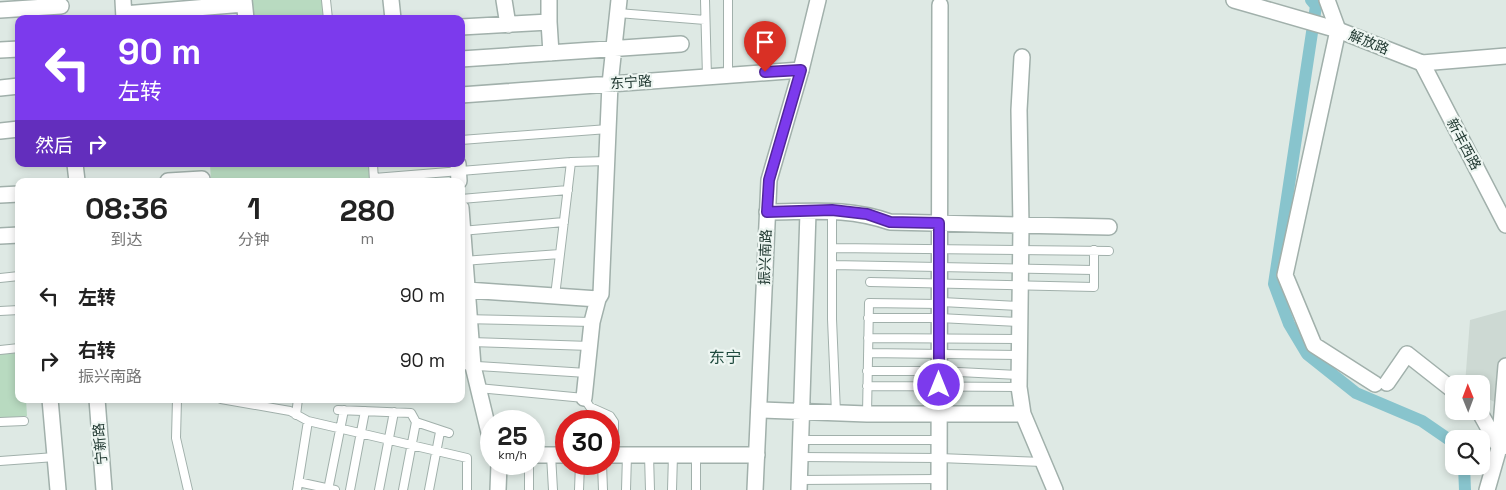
<!DOCTYPE html>
<html lang="zh">
<head>
<meta charset="utf-8">
<style>
	body { margin:0; font-family:"Space Grotesk","Noto Sans SC",sans-serif; background:#f2f2f2; color:#222; height:100vh; display:flex; flex-direction:column; font-size:19px; white-space:nowrap }
	* { box-sizing:border-box; margin:0 }
	p { font-size:16px; color:#767676 }
	.icon { flex:none; width:28px; height:28px; fill:none; stroke:currentColor; stroke-width:2; stroke-linecap:round; stroke-linejoin:round }
	.map { position:relative; flex:1; overflow:hidden }
	.drawer { position:absolute; left:15px; top:178px; width:450px; height:225px; display:flex; flex-direction:column; background:#fff; border-radius:10px; box-shadow:0 2px 8px #0003 }
	.drawer>* { flex:none }
	.top-card { position:absolute; left:15px; top:15px; width:450px; height:152px; border-radius:10px; box-shadow:0 2px 8px #0003; background:#7c3aed; color:#fff; overflow:hidden }
	.needle { width:32px; rotate:359deg }
	.tools { position:absolute; left:1445px; top:375px; display:grid; gap:10px }
	.tools a { display:grid; place-items:center; width:45px; height:45px; border-radius:10px; background:#fff; box-shadow:0 2px 8px #0003; font-size:25px }
	.speed { position:absolute; left:480px; top:410px; display:flex; gap:10px; font-size:25px; font-weight:700; text-align:center }
	.speed>* { display:grid; place-content:center; width:65px; height:65px; border-radius:50%; background:#fff; box-shadow:0 2px 8px #0003; line-height:1 }
	.speed small { font-size:12px; font-weight:400 }
	.speed .limit { border:8px solid #d22; background:#fff; color:#111 }
	.pin { position:absolute; display:grid; place-items:center; width:42px; height:42px; color:#fff; margin:-51px -21px; border-radius:50% 50% 50% 0; rotate:-45deg; box-shadow:0 0 5px #0007 }
	.pin .icon { rotate:45deg }
	.me { position:absolute; width:55px; margin:-28px; rotate:0deg; stroke-linejoin:round; filter:drop-shadow(0 0 4px #0008) }
	.turn { display:flex; align-items:center; gap:18px; height:105px; padding:0 20px; font-size:22px }
	.turn .icon { width:65px; height:65px; stroke-width:2.5 }
	.turn b { display:block; font-size:35px; line-height:42px }
	.then { display:flex; align-items:center; height:48px; padding:0 20px; background:#0003; gap:10px; font-size:19px }
	.eta { display:flex; justify-content:space-evenly; align-items:center; height:85px; text-align:center }
	.eta b { font-size:30px; font-weight:600; line-height:35px }
	ul { padding:0; list-style:none }
	li { display:flex; align-items:center; gap:15px; height:65px; padding:0 20px }
	li div { flex:1 }
	li b { display:block; font-size:19px }
	li em { font-style:normal }
	.map>svg:first-child { display:block }
	.built { fill:#cdd9d3 }
	.green { fill:#b8dac0 }
	.lines { fill:none; stroke-linecap:round; stroke-linejoin:round }
	.canal { stroke:#88c4cd; stroke-width:12 }
	.service-casing { stroke:#a1b0ab; stroke-width:10 }
	.minor-casing { stroke:#a1b0ab; stroke-width:18 }
	.tertiary-casing { stroke:#a1b0ab; stroke-width:18 }
	.service { stroke:#fff; stroke-width:8 }
	.minor { stroke:#fff; stroke-width:15 }
	.tertiary { stroke:#fff; stroke-width:15 }
	.route-casing { stroke:#51269a; stroke-width:12 }
	.route { stroke:#7c3aed; stroke-width:9 }
	.labels { text-anchor:middle; dominant-baseline:central; stroke-width:4.5; stroke-linejoin:round; paint-order:stroke }
	.street-label { font-size:14px; fill:#203831; stroke:#eef6f2 }
	.quarter-label { font-size:16px; fill:#1e493d; stroke:#eef6f2 }
</style>
</head>
<body>
<div class="map">
<svg width="1506" height="490" viewBox="0 0 1506 490">
	<rect width="100%" height="100%" fill="#dee9e4"/>
	<path class="built" d="M1506,310v98l-25,-13v-11h-16l5,-64z"/>
	<path class="green" d="M249,0h73l2,19h-73z
		M210,164h161l1,17h-161z
		M19,353v46h7l1,17 -27,2v-64z"/>
	<g class="lines">
		<path class="canal" d="M1311,0l5,6 -42,278 15,40 18,30 49,39 66,28 32,22
			M1464,466l1,24"/>
		<defs>
			<path id="service" d="M326,0l2,19
				M705,0l2,77
				M728,0v75
				M618,13l87,7
				M461,140l147,-11
				M373,164l1,17
				M374,178l197,-16 36,-1
				M461,199l107,-9
				M832,210v109l4,94
				M461,231l103,-9
				M832,248l277,3
				M463,261l97,-7
				M832,265l261,5
				M0,278l19,-2
				M870,282l224,5v-37
				M555,296l16,-134
				M0,311l19,-1
				M868,318h71l81,4
				M461,319l131,3
				M868,338l152,1
				M471,342l119,4
				M0,350l19,-2
				M868,353l151,2
				M461,365l126,8
				M867,371h72l80,4
				M867,386l152,1
				M478,388l106,10 6,9 20,9 4,6v32
				M177,399l-1,39 12,52
				M221,399l69,12 18,10 159,37v32
				M338,410l73,3 5,9 33,11
				M867,414l2,-111 70,1 3,-2 78,4
				M296,415l2,-16
				M0,422l24,-1
				M800,440h139
				M551,455l2,35
				M649,455l1,35
				M696,455v35
				M800,457l139,1 104,4
				M0,461l55,-4
				M529,464v26
				M602,464l1,26
				M799,480l140,-1
				M298,482l37,8
				M297,490l11,-69
				M328,490l16,-80
				M350,490l15,-79
				M379,490l15,-78
				M403,490l13,-68
				M429,490l11,-58
				M579,490l1,-26
				M626,490l1,-35
				M672,490l1,-35"/>
			<path id="minor" d="M123,0l1,19
				M244,0l2,19
				M391,0l2,19
				M504,0l4,25
				M1327,0l11,30 -53,245 29,70 61,39
				M0,10l61,-4
				M124,14l120,-10
				M549,22l2,31
				M461,27l88,-5v-22
				M0,50l19,-1
				M1022,57l-3,53 2,116 -2,161 4,27 32,76
				M461,59l220,-15
				M1422,63l84,162
				M0,88l19,-2
				M461,95l340,-25
				M0,131l19,-2
				M75,164l2,17
				M458,164l1,17
				M168,181l34,-2
				M0,195l19,-1
				M461,208l12,158 18,75
				M767,212c45,0 80,-5 123,10l219,5
				M0,236l19,-1
				M467,290l131,9 3,-5 9,-210 9,-84
				M1387,383l20,-29 47,37
				M584,398l8,-76 6,-23
				M50,399l8,91
				M97,399l7,91
				M759,410l108,4h156
				M1479,411l20,36
				M1499,448l7,-82
				M534,455h32
				M609,455h148
				M498,490l1,-26
				M799,490l9,-278
				M939,490l1,-485
				M1487,490l12,-42 7,-2"/>
			<path id="tertiary" d="M1234,0l104,30 84,33 84,-7
				M755,490l14,-310 32,-110 17,-70"/>
		</defs>
		<use href="#service" class="service-casing"/>
		<use href="#minor" class="minor-casing"/>
		<use href="#tertiary" class="tertiary-casing"/>
		<use href="#service" class="service"/>
		<use href="#minor" class="minor"/>
		<use href="#tertiary" class="tertiary"/>
	</g>
	<g class="lines">
		<defs>
			<path id="route" d="M765,72l36,-2 -32,110 -2,32 65,-2 35,4 23,8 49,1v162"/>
		</defs>
		<use href="#route" class="route-casing"/>
		<use href="#route" class="route"/>
	</g>
	<g class="labels">
		<g class="street-label">
			<text transform="translate(1369 42) rotate(22)">解放路</text>
			<text transform="translate(631 82) rotate(-4)">东宁路</text>
			<text transform="translate(1464 144) rotate(62)">新丰西路</text>
			<text transform="translate(765 257) rotate(-88)">振兴南路</text>
			<text transform="translate(100 444) rotate(-95)">宁新路</text>
		</g>
		<g class="quarter-label">
			<text x="725" y="357">东宁</text>
		</g>
	</g>
</svg>
<div class="tools">
<a><svg class="needle" viewBox="-14 -14 28 28"><path d="M0-13l5 13h-10z" fill="#e53935"/><path d="M0 13l5-13h-10z" fill="#767676"/></svg></a>
<a><svg class="icon" aria-label="search" viewBox="0 0 24 24"><circle cx="10" cy="10" r="6"/><path d="M15 15l6 6"/></svg></a>
</div>
<div class="speed"><div>25<small>km/h</small></div><div class="limit">30</div></div>
<div class="pin" style="left:765px;top:72px;background:#d93025"><svg class="icon" aria-label="arrive" viewBox="0 0 24 24"><path d="M6 21V4h12l-3 4 3 4H6"/></svg></div>
<svg class="me" style="left:939px;top:385px" viewBox="-20 -20 40 40"><circle r="17" fill="#7c3aed" stroke="#fff" stroke-width="3"/><path d="M0-11L8 9 0 5-8 9z" fill="#fff"/></svg>
<div class="top-card">
<div class="turn"><svg class="icon" aria-label="left" viewBox="0 0 24 24"><path d="M17 20v-9H6M10 6l-5 5 5 5"/></svg><div><b>90 m</b>左转</div></div>
<div class="then">然后<svg class="icon" aria-label="right" viewBox="0 0 24 24"><path d="M7 20v-9h11M14 6l5 5-5 5"/></svg></div>
</div>
<section class="drawer">
<div class="eta">
<div><b>08:36</b><p>到达</p></div>
<div><b>1</b><p>分钟</p></div>
<div><b>280</b><p>m</p></div>
</div>
<ul>
<li><svg class="icon" aria-label="left" viewBox="0 0 24 24"><path d="M17 20v-9H6M10 6l-5 5 5 5"/></svg><div><b>左转</b></div><em>90 m</em></li>
<li><svg class="icon" aria-label="right" viewBox="0 0 24 24"><path d="M7 20v-9h11M14 6l5 5-5 5"/></svg><div><b>右转</b><p>振兴南路</p></div><em>90 m</em></li>
</ul>
</section>
</div>
</body>
</html>
